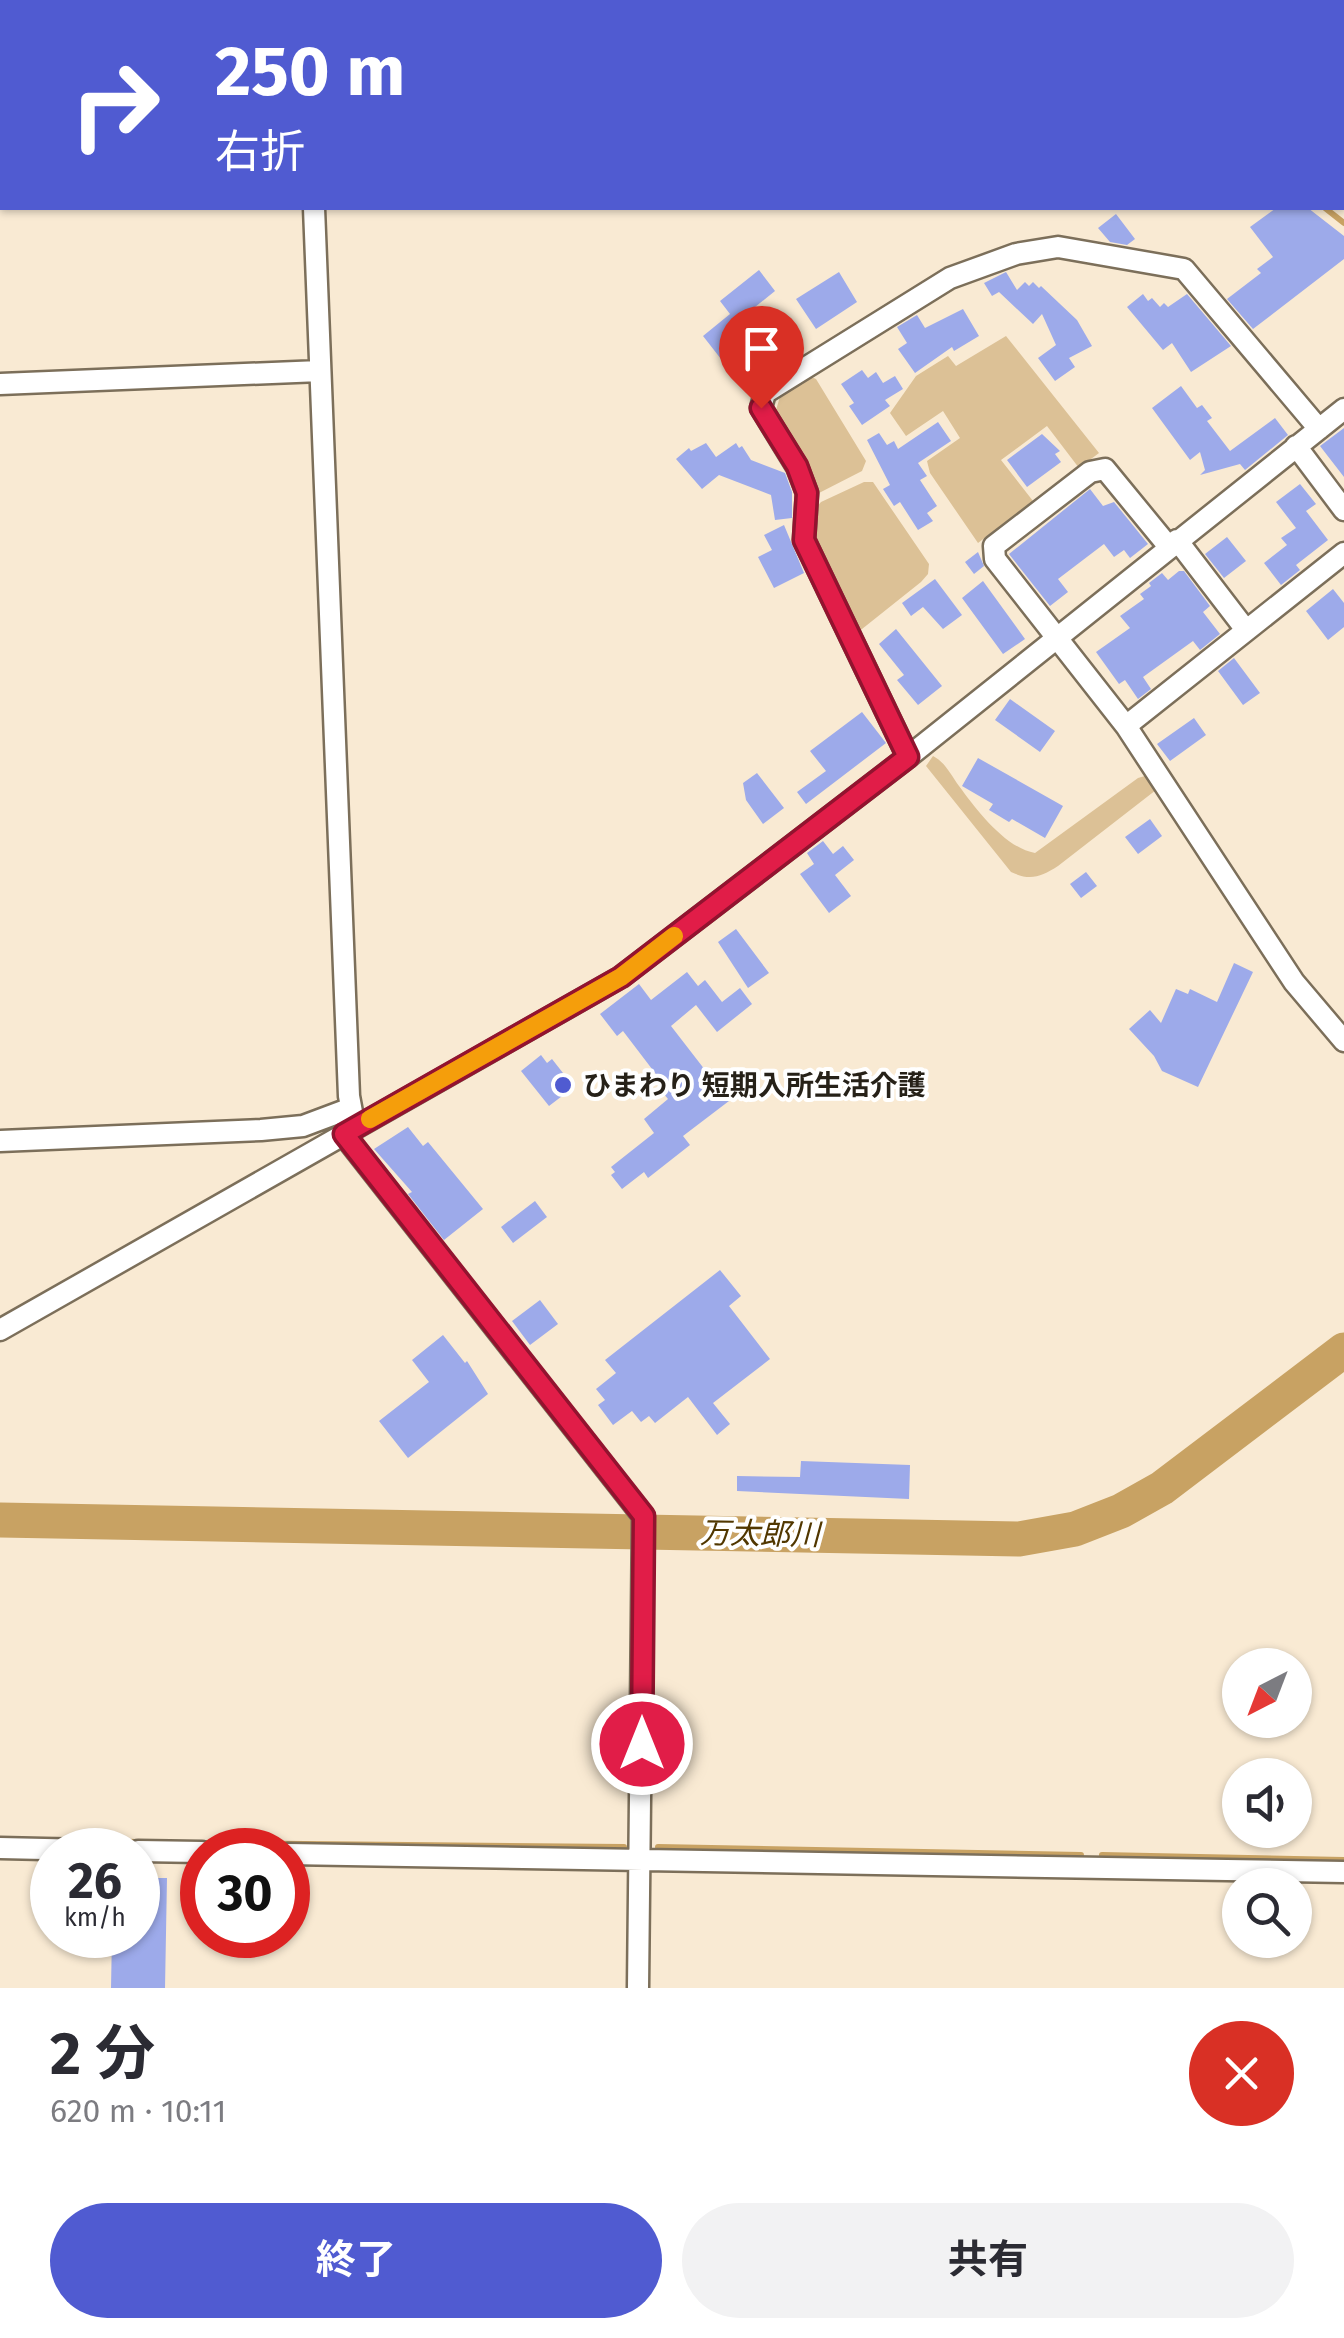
<!DOCTYPE html>
<html lang="ja">
<head>
<meta charset="utf-8">
<style>
	body { margin:0; font-family:"Fira Sans","Noto Sans JP",sans-serif; background:#f2f2f3; color:#2b2b33; height:100vh; display:flex; flex-direction:column; font-size:38px; white-space:nowrap }
	* { box-sizing:border-box; margin:0 }
	p { font-size:32px; color:#7c7c81 }
	.icon { flex:none; width:55px; height:55px; fill:none; stroke:currentColor; stroke-width:2; stroke-linecap:round; stroke-linejoin:round }
	.map { position:relative; height:1988px; overflow:hidden }
	.drawer { display:flex; flex-direction:column; background:#fff; flex:1 }
	.drawer>* { flex:none }
	.top-card { position:absolute; left:0px; top:0px; width:1345px; height:210px; box-shadow:0 2px 8px #0004; background:#505bd1; color:#fff; overflow:hidden }
	.needle { width:65px; rotate:222deg }
	.controls { position:absolute; left:1222px; top:1648px; display:grid; gap:20px }
	.controls a { display:grid; place-items:center; width:90px; height:90px; border-radius:50%; background:#fff; box-shadow:0 2px 8px #0004; font-size:50px }
	.speed { position:absolute; left:30px; top:1828px; display:flex; gap:20px; font-size:50px; font-weight:700; text-align:center }
	.speed>* { display:grid; place-content:center; width:130px; height:130px; border-radius:50%; background:#fff; box-shadow:0 2px 8px #0004; line-height:1 }
	.speed small { font-size:25px; font-weight:400 }
	.speed .limit { border:15px solid #d22; background:#fff; color:#111 }
	.pin { position:absolute; display:grid; place-items:center; width:85px; height:85px; color:#fff; margin:-102px -42px; border-radius:50% 50% 50% 0; rotate:-45deg; box-shadow:0 0 10px #0007 }
	.pin .icon { rotate:45deg }
	.me { position:absolute; width:110px; margin:-55px; rotate:0deg; stroke-linejoin:round; filter:drop-shadow(0 0 8px #0008) }
	.turn { display:flex; align-items:center; gap:35px; height:210px; padding:0 50px; font-size:45px }
	.turn .icon { width:130px; height:130px; stroke-width:2.5 }
	.turn b { display:block; font-size:70px; line-height:85px }
	.round { display:grid; place-items:center; flex:none; width:105px; height:105px; border-radius:52px; background:#f2f2f3 }
	.summary { display:flex; align-items:center; justify-content:space-between; height:170px; padding:0 50px }
	h1 { font-size:60px; font-weight:700; line-height:75px }
	.action { display:flex; gap:20px; margin-top:auto; padding:20px 50px }
	.action a { flex:1; height:115px; border-radius:60px; background:#505bd1; color:#fff; font-size:40px; font-weight:700; line-height:115px; text-align:center }
	.action a+a { background:#f2f2f3; color:#2b2b33 }
	.map>svg:first-child { display:block }
	.green { fill:#dcc196 }
	.lines { fill:none; stroke-linecap:round; stroke-linejoin:round }
	.stream { stroke:#c8a263; stroke-width:6 }
	.river { stroke:#c8a263; stroke-width:35 }
	.building { fill:#9daaea }
	.minor-casing { stroke:#7c6f5a; stroke-width:25 }
	.minor { stroke:#fff; stroke-width:20 }
	.route-casing { stroke:#92132f; stroke-width:25 }
	.route { stroke:#e11d48; stroke-width:18 }
	.slow { stroke:#f59e0b; stroke-width:18 }
	.poi-dot { fill:#505bd1; stroke:#fff; stroke-width:4 }
	.labels { text-anchor:middle; dominant-baseline:central; stroke-width:8; stroke-linejoin:round; paint-order:stroke }
	.poi-label { font-size:28px; font-weight:bold; fill:#262118; stroke:#fff; text-anchor:start }
	.water-label { font-size:30px; font-style:italic; fill:#513700; stroke:#fff }
</style>
</head>
<body>
<div class="map">
<svg width="1344" height="1988" viewBox="0 0 1344 1988">
	<rect width="100%" height="100%" fill="#f9ead3"/>
	<path class="green" d="M1006,336l93,117 -20,15 -32,-42 -46,34 32,41 -55,42 -48,-70 -3,-12 33,-23 -17,-27 -37,25 -16,-23 26,-37 32,-20 8,10z
		M809,376l7,3 50,82 -4,10 -43,22 -45,-76 7,-24z
		M864,482h9l56,82 -1,10 -7,8 -64,51 -43,-93v-30l7,-8z
		M933,756c12,6 18,19 26,30 17,23 46,62 76,67l103,-75 14,-4 4,16 -98,76c-17,11 -28,15 -47,6l-85,-106z"/>
	<g class="lines">
		<path class="stream" d="M1067,0l4,2
			M1325,208l19,15
			M86,1841l52,1
			M201,1843l423,4
			M658,1847l423,8
			M1102,1855l242,5"/>
		<path class="river" d="M0,1520l1019,19 56,-10 46,-18 41,-23 182,-138"/>
	</g>
	<path class="building" d="M1276,208h32l36,28v23l-91,70 -26,-30 34,-26 -4,-4 16,-12 -23,-30z
		M1116,214l19,25 -8,6 -17,-3 -12,-14z
		M759,270l16,21 -36,29 17,21 -6,4 16,21 -20,16 -21,-27 -4,4 -18,-23 27,-22 -10,-13z
		M839,272l18,30 -41,27 -20,-30z
		M1006,272l11,18 8,-8 4,4 4,-4 6,6 2,-2 36,34 15,26 -23,12 6,9 -20,14 -17,-23 18,-13 -14,-31 -9,10 -34,-32 -7,4 -8,-13z
		M1143,294l5,7 4,-3 8,9 4,-4 4,4 19,-13 44,52 -40,26 -19,-29 -9,7 -36,-43z
		M963,309l16,27 -25,15 -2,-4 -37,26 -17,-24 9,-6 -10,-16 20,-12 8,13z
		M862,370l6,8 8,-6 7,11 12,-7 8,13 -18,11 5,6 -28,19 -13,-19 5,-3 -13,-19z
		M1181,386l16,22 5,-3 10,13 -5,3 23,30 45,-33 13,17 -43,35 -5,-6 -40,11 5,-5 -5,-18 -10,8 -38,-52z
		M938,422l13,19 -33,22 9,13 -7,4 17,26 -10,7 6,8 -15,9 -18,-28 -6,4 -11,-17 7,-4 -23,-45 12,-7 8,12 7,-4 4,8z
		M1344,428v49l-24,-31z
		M1042,434l18,17 -5,3 6,8 -34,25 -20,-27z
		M706,443l10,14 20,-14 3,5 3,-2 9,14 34,13 7,19v26l-17,2 -4,-25 -52,-20 -17,14 -26,-30 13,-11 2,3z
		M1300,484l16,20 -10,7 22,29 -32,25 4,5 -19,15 -17,-22 23,-18 -6,-7 15,-10 -20,-26z
		M1090,489l13,17 11,-4 34,42 -18,14 -6,-8 -10,7 -10,-13 -46,35 10,13 -18,14 -41,-52z
		M784,525l20,48 -30,15 -16,-31 14,-7 -8,-15z
		M1227,537l19,24 -22,17 -19,-24z
		M978,552l6,14 -10,8 -9,-12z
		M1179,571h5l26,35 -7,6 17,22 -20,16 -7,-9 -50,36 8,12 -13,10 -13,-19 -6,4 -23,-32 34,-24 -10,-12 24,-17 -4,-5 11,-8 -2,-3 13,-10 6,7z
		M935,579l27,36 -19,14 -20,-22 -12,9 -9,-13z
		M983,581l42,58 -22,15 -41,-56z
		M1333,589l11,14v24l-16,13 -22,-29z
		M896,629l46,57 -24,19 -21,-25 7,-5 -25,-31z
		M1234,658l26,35 -17,12 -25,-34z
		M1010,699l45,32 -15,21 -45,-32z
		M862,712l24,31 -80,61 -9,-12 29,-21 -16,-20z
		M1194,718l12,17 -36,26 -13,-17z
		M978,758l85,48 -18,32 -33,-19 -3,3 -20,-12 4,-6 -31,-18z
		M757,773l27,35 -21,16 -17,-24 -3,-17z
		M1150,819l12,17 -24,18 -13,-17z
		M823,841l10,13 10,-8 11,14 -19,15 16,21 -22,17 -29,-39 14,-10 -7,-11z
		M1086,872l11,14 -16,12 -11,-14z
		M736,929l33,44 -21,15 -30,-46z
		M1234,963l19,9 -55,115 -36,-16 -8,-15 -25,-27 21,-19 11,13 15,-34 12,5 2,-5 27,13z
		M687,972l11,14 7,-6 17,22 18,-14 12,16 -35,28 -21,-27 -25,21 58,75 -46,35 7,9 -42,33 -4,-6 -22,17 -11,-14 4,-3 -4,-5 43,-34 -10,-14 24,-20 -5,-6 5,-3 -45,-59 -6,5 -17,-22 39,-30 12,16z
		M541,1055l6,8 5,-4 22,28 -25,19 -28,-35z
		M408,1127l15,19 5,-4 55,67 -39,31 -36,-46 4,-2 -38,-43z
		M535,1201l12,16 -34,26 -12,-16z
		M720,1270l21,26 -12,10 41,53 -57,44 17,21 -13,11 -29,-38 -33,26 -6,-7 -8,6 -9,-11 -19,14 -15,-20 7,-5 -9,-11 20,-16 -11,-13z
		M540,1300l18,24 -28,21 -18,-24z
		M443,1335l22,28 2,-2 21,33 -80,64 -29,-37 50,-39 -17,-22z
		M801,1461l109,4 -1,34 -172,-8v-15l63,1z
		M138,1878h29l-2,110h-54l1,-53h26z"/>
	<g class="lines">
		<defs>
			<path id="minor" d="M306,0v2
				M314,208l35,888 6,32
				M0,384l320,-13
				M1296,446l48,64
				M1177,540l69,90
				M1169,547l-64,-78 -15,3 -96,74 1,13 131,167 168,256 50,59
				M1126,726l218,-173
				M908,757l-104,-217 3,-47 -10,-26 -36,-59 4,-15 185,-115 66,-24 42,-7 126,22 135,160
				M343,1134l300,382 -5,472
				M0,1141l261,-11 42,-4 48,-18
				M0,1330l621,-353 287,-220 436,-348
				M0,1848l89,2
				M138,1851l64,1
				M288,1854l1056,18"/>
		</defs>
		<use href="#minor" class="minor-casing"/>
		<use href="#minor" class="minor"/>
	</g>
	<g class="lines">
		<defs>
			<path id="route" d="M642,1744l2,-228 -300,-382 277,-157 287,-220 -104,-217 3,-47 -10,-27 -36,-58"/>
		</defs>
		<use href="#route" class="route-casing"/>
		<use href="#route" class="route"/>
		<path class="slow" d="M370,1119l251,-142 53,-41"/>
	</g>
	<circle class="poi-dot" cx="563" cy="1085" r="10"/>
	<g class="labels">
		<g class="poi-label">
			<text x="583" y="1085">ひまわり 短期入所生活介護</text>
		</g>
		<g class="water-label">
			<text transform="translate(760 1534) rotate(1)">万太郎川</text>
		</g>
	</g>
</svg>
<div class="controls">
<a><svg class="needle" viewBox="-14 -14 28 28"><path d="M0-13l5 13h-10z" fill="#e53935"/><path d="M0 13l5-13h-10z" fill="#7c7c81"/></svg></a>
<a><svg class="icon" aria-label="sound" viewBox="0 0 24 24"><path d="M4 9h4l5-4v14l-5-4H4zM17 9q2 3 0 6"/></svg></a>
<a><svg class="icon" aria-label="search" viewBox="0 0 24 24"><circle cx="10" cy="10" r="6"/><path d="M15 15l6 6"/></svg></a>
</div>
<div class="speed"><div>26<small>km/h</small></div><div class="limit">30</div></div>
<div class="pin" style="left:761px;top:408px;background:#d93025"><svg class="icon" aria-label="arrive" viewBox="0 0 24 24"><path d="M6 21V4h12l-3 4 3 4H6"/></svg></div>
<svg class="me" style="left:642px;top:1744px" viewBox="-20 -20 40 40"><circle r="17" fill="#e11d48" stroke="#fff" stroke-width="3"/><path d="M0-11L8 9 0 5-8 9z" fill="#fff"/></svg>
<div class="top-card">
<div class="turn"><svg class="icon" aria-label="right" viewBox="0 0 24 24"><path d="M7 20v-9h11M14 6l5 5-5 5"/></svg><div><b>250 m</b>右折</div></div>
</div>
</div>
<section class="drawer">
<div class="summary"><div><h1>2 分</h1><p>620 m · 10:11</p></div><a class="round" style="background:#d93025;color:#fff"><svg class="icon" aria-label="close" viewBox="0 0 24 24"><path d="M6 6l12 12M18 6L6 18"/></svg></a></div>
<div class="action"><a>終了</a><a>共有</a></div>
</section>
</body>
</html>
